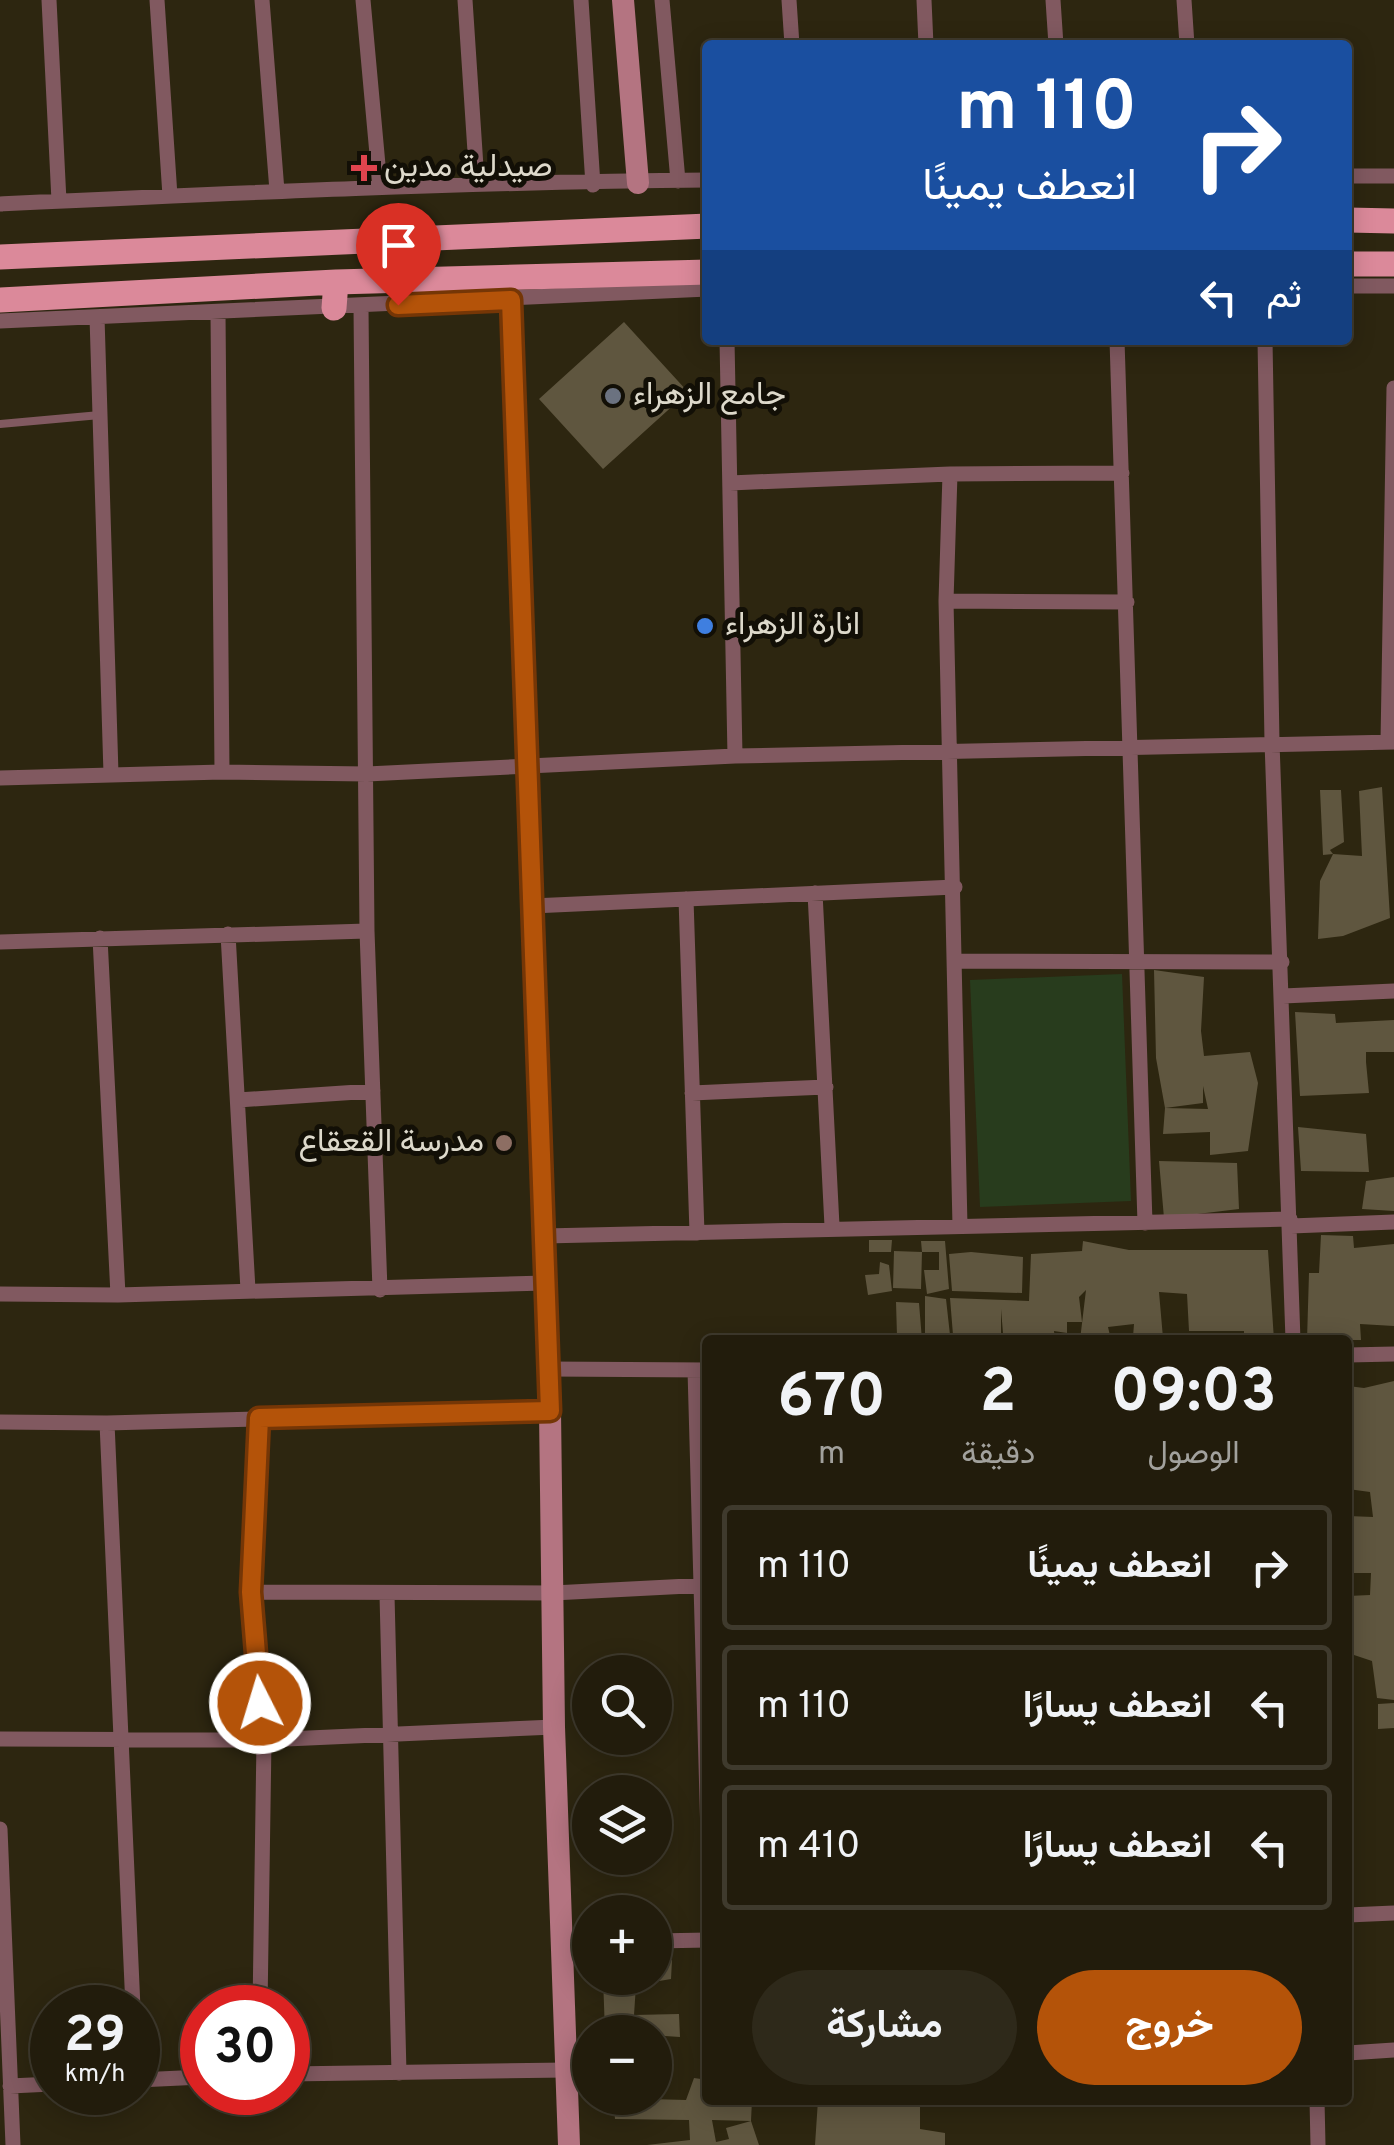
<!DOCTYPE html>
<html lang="ar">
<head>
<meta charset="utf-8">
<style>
	body { margin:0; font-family:Overpass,Vazirmatn,sans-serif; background:#2e291a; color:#f1f3f6; direction:rtl; height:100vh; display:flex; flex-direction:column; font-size:38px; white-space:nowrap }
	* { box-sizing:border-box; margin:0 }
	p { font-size:32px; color:#a2a19d }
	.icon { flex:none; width:55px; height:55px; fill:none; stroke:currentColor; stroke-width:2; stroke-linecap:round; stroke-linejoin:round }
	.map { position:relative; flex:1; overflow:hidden; direction:ltr }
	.side { position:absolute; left:702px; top:1335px; width:650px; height:770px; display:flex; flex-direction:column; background:#221c0c; border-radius:10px; box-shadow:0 5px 25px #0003,0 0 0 2px #3f3a2d; direction:rtl }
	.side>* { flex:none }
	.banner { position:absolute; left:702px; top:40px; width:650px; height:305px; border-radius:10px; box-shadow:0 5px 25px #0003,0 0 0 2px #3f3a2d; direction:rtl; background:#1a4fa0; color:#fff; overflow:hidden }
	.tools { position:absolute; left:572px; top:1655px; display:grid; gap:20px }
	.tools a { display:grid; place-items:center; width:100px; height:100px; border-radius:50%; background:#221c0c; box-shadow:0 5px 25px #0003,0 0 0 2px #3f3a2d; font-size:50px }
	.speed { position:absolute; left:30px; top:1985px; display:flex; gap:20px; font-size:50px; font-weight:700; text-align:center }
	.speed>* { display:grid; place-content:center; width:130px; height:130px; border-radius:50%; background:#221c0c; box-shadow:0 5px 25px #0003,0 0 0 2px #3f3a2d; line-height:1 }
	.speed small { font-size:25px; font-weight:400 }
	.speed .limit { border:15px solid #d22; background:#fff; color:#111 }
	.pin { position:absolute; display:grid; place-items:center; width:85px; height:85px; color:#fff; margin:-102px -42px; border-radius:50% 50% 50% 0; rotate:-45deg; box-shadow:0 0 10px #0007 }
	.pin .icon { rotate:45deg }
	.me { position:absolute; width:110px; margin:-55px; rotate:355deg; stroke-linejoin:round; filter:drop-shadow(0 0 8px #0008) }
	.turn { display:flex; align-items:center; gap:35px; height:210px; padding:0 50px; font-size:45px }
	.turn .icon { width:130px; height:130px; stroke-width:2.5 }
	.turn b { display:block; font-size:70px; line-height:85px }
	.then { display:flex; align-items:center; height:95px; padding:0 50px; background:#0003; gap:20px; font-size:38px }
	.eta { display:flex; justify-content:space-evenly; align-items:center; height:170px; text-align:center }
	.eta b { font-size:60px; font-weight:700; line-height:70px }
	.button { display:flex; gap:20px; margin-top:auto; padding:20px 50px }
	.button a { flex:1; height:115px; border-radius:60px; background:#b45309; color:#fff; font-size:40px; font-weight:700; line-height:115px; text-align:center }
	.button a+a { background:#2e291a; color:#f1f3f6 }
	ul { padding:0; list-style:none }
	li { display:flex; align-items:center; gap:30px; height:125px; margin:0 20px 15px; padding:0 30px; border:5px solid #3f3a2d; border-radius:10px }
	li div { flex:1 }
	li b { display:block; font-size:38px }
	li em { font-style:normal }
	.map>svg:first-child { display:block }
	.green { fill:#283c1d }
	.building { fill:#5f563f; fill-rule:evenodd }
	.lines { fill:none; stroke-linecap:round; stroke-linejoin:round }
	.lane { stroke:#815960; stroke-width:8 }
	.street { stroke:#815960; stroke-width:15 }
	.secondary { stroke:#b47481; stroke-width:22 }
	.primary { stroke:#db899a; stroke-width:25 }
	.route-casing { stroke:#753606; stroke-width:25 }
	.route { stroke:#b45309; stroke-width:18 }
	.health-dot { fill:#e0444e; stroke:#120f06; stroke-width:4 }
	.worship-dot { fill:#6b7280; stroke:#120f06; stroke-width:4 }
	.shop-dot { fill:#3f7fe0; stroke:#120f06; stroke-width:4 }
	.education-dot { fill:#8d6e63; stroke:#120f06; stroke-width:4 }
	.labels { text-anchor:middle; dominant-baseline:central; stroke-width:10; stroke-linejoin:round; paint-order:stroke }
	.poi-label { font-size:32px; fill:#ddd9cb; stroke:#120f06; text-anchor:start }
</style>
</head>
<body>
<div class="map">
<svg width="1394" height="2145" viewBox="0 0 1394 2145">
	<rect width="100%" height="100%" fill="#2d2610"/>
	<path class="green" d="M1122,974l9,227 -151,6 -10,-227z"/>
	<path class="building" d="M624,322l64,70 -85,77 -64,-70z
		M1382,787l8,131 -47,18 -25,3 2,-58 13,-27 29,2 -3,-65z
		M1320,790h21l3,52 -14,8 3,4 -10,1z
		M1154,970l50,7 -3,54 3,25 46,-4 8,31 -10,68 -38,4v-23l-47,2 2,-26 -9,-50zM1203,1086l5,23 -43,-1 38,-5z
		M1295,1012l40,2 1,9 58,-3v32h-28v10l-61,-10 61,10 3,31 -69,3z
		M1298,1127l68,7 3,38 -68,-1z
		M1159,1161l78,2 2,46 -75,9z
		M1394,1177v34l-32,-2 4,-28z
		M1321,1235l32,1 1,12 40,-4v82l-34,-2 1,16h-54l2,-67h10z
		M869,1240h23l-1,12h-22z
		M921,1241h24l4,48 -22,5 -3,-24h15v-18h-17z
		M1083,1241l46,9h139l6,90h-30v-9h-55l-2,-37 -28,-2 4,46 -30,-1 1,-13 -26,3 3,13h-31l6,-50 -7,7 3,25h-15v11l-13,-2 1,8 -52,-6 -2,-24v30l-48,-4 -3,-37 79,3 2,-47 51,-3z
		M894,1251l28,1 -1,37 -28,-1z
		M971,1252l52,5 -1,36 -70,-2 -3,-37z
		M880,1262l9,3 3,26 -24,4 -3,-20 14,-1z
		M925,1296l21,3 4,36 -25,3z
		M896,1302l23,1 3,37 -25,-4z
		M1394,1381v319l-17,-2 -5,-37 -24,-8v-57l22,-1 1,-22h-23v-57l25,1 -3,-25 -22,-3v-103l16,2z
		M1394,1703v25l-16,1v-25z
		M672,1960l-1,19 -35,6 -2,30 45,-1 1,23 -75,-5 -2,-54h52v-17z
		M694,2078l14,2v20h44l-1,21 -39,-1 4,22 13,-3 -3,-11 25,-7 8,24h-112l43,-5 -1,-20 -74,-1 -2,-21 73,2z
		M818,2100h102v29l25,4v12h-130z"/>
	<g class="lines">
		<path class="lane" d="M0,424l100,-9"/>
		<path class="street" d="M49,0l10,201
			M157,0l13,196
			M262,0l15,191
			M363,0l17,187
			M465,0l12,182
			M581,0l12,185
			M662,0l16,181
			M789,0l3,45
			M924,0l2,45
			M1053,0l3,45
			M1184,0l3,45
			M1348,176h46
			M0,204c236,-11 471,-22 708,-24
			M1348,286h46
			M361,307l6,624 13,359
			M218,313l4,459
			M97,317l14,457
			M0,321l708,-32
			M727,340l8,416
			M1117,340l28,883
			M1265,340l7,402 21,598
			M950,474l-4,127 14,625
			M730,483l220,-9 172,-1
			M946,601l181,1
			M1388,742l6,-354
			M0,778l222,-6 145,2 368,-18 659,-14
			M815,893l17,333
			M686,899l11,334
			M532,906l423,-19
			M228,934l20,356
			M100,938l18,357
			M0,942l367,-11
			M957,961l325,1
			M1283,996l111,-5
			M692,1093l134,-6
			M238,1100l135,-9
			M1291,1226l103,-4
			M544,1236l746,-17
			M0,1294l118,1 427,-12
			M1348,1355l46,-1
			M547,1369l161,1
			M695,1370l13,466
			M259,1418l-8,174 13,148 -4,268
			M0,1422l107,1 443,-12
			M107,1423l26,585
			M251,1592l302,1 155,-8
			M387,1595l12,478
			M0,1739l264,1 290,-13
			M0,1829l13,316
			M1348,1915l46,-2
			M655,1941l53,-1
			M563,1943h27
			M1348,2053l46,-3
			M288,2074l279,-4
			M138,2080l64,-3
			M10,2086l42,-2
			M1317,2100l1,45"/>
		<path class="secondary" d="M623,0l15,183
			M511,300l39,1111 4,316 15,418"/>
		<path class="primary" d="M1348,220l46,1
			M0,257l708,-31
			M1348,264h46
			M0,300l336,-18 372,-10
			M334,308l2,-26"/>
	</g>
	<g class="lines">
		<defs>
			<path id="route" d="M260,1703l-9,-111 8,-174 291,-7 -39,-1111 -113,5"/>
		</defs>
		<use href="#route" class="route-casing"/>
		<use href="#route" class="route"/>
	</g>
	<path class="health-dot" d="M359 153h10v10h10v10h-10v10h-10v-10h-10v-10h10z"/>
	<circle class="worship-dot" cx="613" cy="396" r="10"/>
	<circle class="shop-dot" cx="705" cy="626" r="10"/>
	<circle class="education-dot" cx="504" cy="1143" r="10"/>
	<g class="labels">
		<g class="poi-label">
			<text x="384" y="168">صيدلية مدين</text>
			<text x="633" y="396">جامع الزهراء</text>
			<text x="725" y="626">انارة الزهراء</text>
			<text x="484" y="1143" text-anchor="end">مدرسة القعقاع</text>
		</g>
	</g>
</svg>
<div class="tools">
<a><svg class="icon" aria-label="search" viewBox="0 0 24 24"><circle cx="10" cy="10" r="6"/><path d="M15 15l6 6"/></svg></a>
<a><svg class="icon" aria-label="layers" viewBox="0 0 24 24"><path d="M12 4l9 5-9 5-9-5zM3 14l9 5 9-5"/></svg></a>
<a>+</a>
<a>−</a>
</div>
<div class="speed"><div>29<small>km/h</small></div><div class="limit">30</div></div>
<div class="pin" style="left:398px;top:305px;background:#d93025"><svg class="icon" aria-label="arrive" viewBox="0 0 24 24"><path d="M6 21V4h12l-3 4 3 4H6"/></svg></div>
<svg class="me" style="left:260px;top:1703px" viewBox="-20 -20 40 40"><circle r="17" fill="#b45309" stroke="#fff" stroke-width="3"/><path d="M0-11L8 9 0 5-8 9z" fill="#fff"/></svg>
<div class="banner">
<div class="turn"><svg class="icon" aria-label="right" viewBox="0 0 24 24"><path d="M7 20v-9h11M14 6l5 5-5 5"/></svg><div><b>110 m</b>انعطف يمينًا</div></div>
<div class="then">ثم<svg class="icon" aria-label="left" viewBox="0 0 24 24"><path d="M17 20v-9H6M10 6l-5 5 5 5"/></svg></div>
</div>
<section class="side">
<div class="eta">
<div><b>09:03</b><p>الوصول</p></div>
<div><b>2</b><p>دقيقة</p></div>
<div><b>670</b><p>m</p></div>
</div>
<ul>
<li><svg class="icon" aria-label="right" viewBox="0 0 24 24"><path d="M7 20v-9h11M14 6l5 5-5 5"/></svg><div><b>انعطف يمينًا</b></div><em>110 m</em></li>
<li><svg class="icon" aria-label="left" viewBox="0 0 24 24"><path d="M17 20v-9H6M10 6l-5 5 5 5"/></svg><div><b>انعطف يسارًا</b></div><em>110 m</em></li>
<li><svg class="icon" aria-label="left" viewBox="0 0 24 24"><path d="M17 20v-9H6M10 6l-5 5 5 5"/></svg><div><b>انعطف يسارًا</b></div><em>410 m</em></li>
</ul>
<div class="button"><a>خروج</a><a>مشاركة</a></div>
</section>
</div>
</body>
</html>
